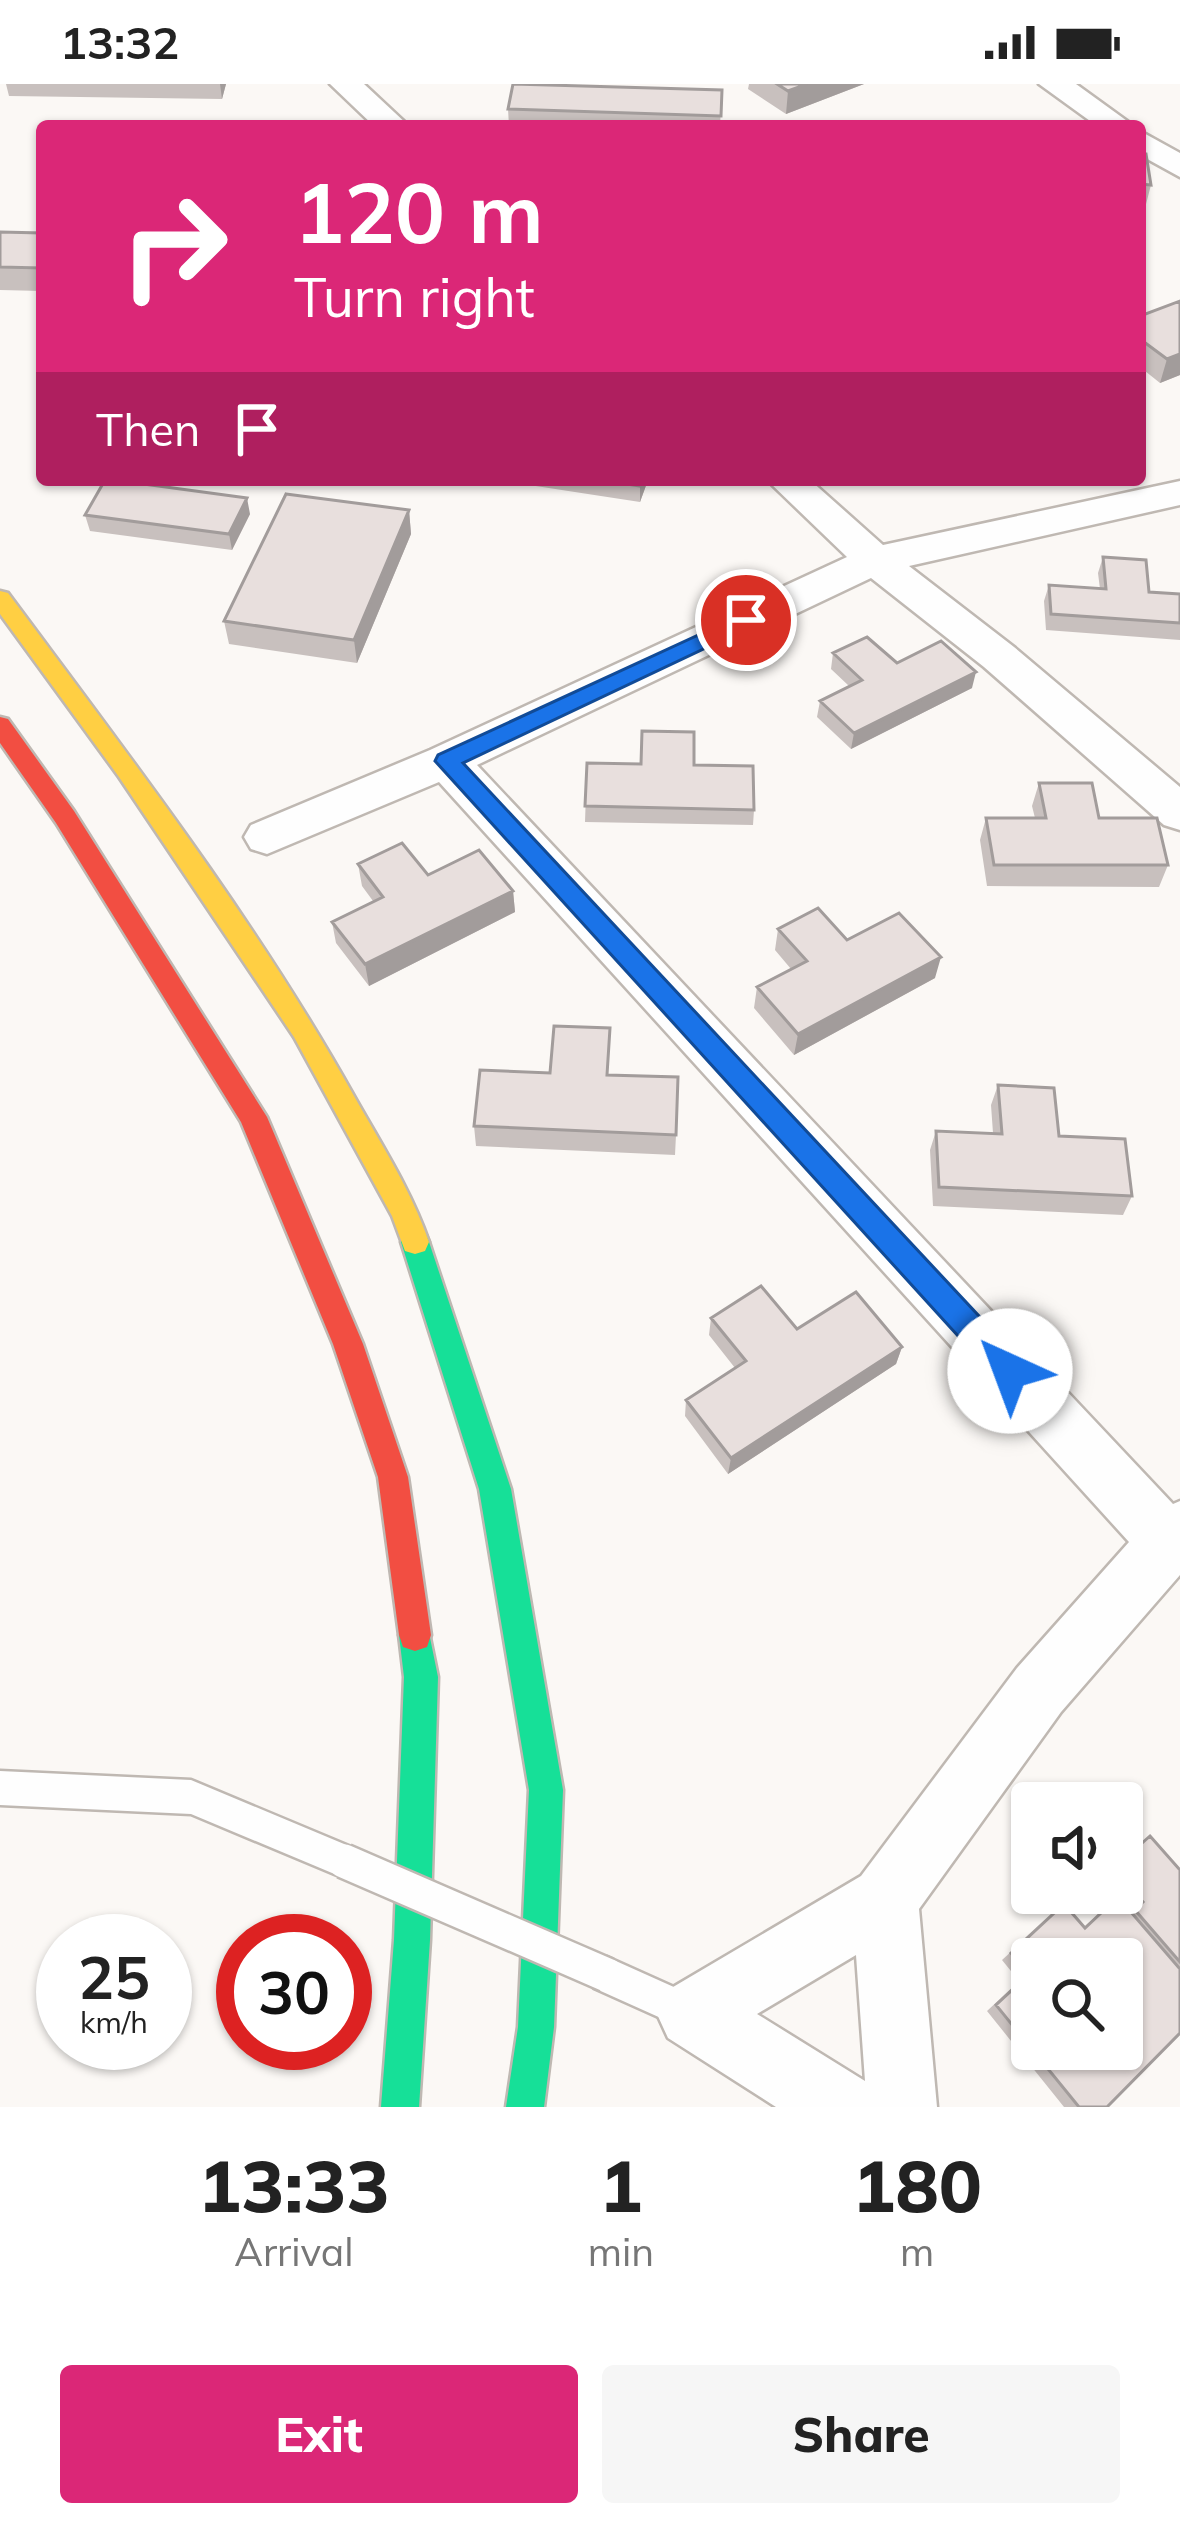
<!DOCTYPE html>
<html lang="en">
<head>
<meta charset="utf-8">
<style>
	body { margin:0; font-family:Mulish,sans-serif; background:#f6f6f6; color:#222; height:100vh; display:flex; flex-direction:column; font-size:45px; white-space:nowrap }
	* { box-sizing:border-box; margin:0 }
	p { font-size:39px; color:#767676 }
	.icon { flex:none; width:66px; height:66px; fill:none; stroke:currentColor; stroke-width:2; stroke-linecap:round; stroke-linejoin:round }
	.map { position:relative; height:2023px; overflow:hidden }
	.details { display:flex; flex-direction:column; background:#fff; flex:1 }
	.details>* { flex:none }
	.guide { position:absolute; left:36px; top:36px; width:1110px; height:366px; border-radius:12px; box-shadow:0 3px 9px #0004; background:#db2777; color:#fff; overflow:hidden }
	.tools { position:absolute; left:1011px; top:1698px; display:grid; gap:24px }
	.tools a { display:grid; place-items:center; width:132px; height:132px; border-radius:12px; background:#fff; box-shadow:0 3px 9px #0004; font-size:60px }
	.speed { position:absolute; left:36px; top:1830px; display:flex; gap:24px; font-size:60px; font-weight:700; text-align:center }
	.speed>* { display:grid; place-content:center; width:156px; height:156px; border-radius:50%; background:#fff; box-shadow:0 3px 9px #0004; line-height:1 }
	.speed small { font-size:30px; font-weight:400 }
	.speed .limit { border:18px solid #d22; background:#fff; color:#111 }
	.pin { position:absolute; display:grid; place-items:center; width:102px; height:102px; color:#fff; margin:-51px; border:6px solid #fff; border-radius:50%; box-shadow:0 3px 12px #0007 }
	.me { position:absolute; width:132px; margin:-66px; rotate:317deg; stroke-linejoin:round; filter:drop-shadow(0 0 9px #0008) }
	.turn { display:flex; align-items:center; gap:42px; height:252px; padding:0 60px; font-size:54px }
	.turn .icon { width:156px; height:156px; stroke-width:2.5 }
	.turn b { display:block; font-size:84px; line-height:102px }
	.then { display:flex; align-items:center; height:114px; padding:0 60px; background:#0003; gap:24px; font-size:45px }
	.eta { display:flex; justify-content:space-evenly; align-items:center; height:204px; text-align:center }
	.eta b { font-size:72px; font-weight:800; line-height:84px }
	.cta { display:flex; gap:24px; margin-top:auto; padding:24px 60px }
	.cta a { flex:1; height:138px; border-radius:12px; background:#db2777; color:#fff; font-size:48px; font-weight:800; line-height:138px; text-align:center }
	.cta a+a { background:#f6f6f6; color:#222 }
	.status { display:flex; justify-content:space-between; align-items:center; height:84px; padding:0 60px; background:#fff; direction:ltr }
	.status svg { height:33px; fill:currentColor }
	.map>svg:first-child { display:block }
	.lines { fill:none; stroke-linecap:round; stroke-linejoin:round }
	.lane-casing { stroke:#bfb8b2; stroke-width:5 }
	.street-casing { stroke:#bfb8b2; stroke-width:5 }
	.fast-casing { stroke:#bfb8b2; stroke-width:5 }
	.slow-casing { stroke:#bfb8b2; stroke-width:5 }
	.jam-casing { stroke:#bfb8b2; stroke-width:5 }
	.lane { fill:#fefefe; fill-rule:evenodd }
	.street { fill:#fefefe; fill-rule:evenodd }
	.fast { fill:#16e098; fill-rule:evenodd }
	.slow { fill:#ffcf43; fill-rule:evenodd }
	.jam { fill:#f24e42; fill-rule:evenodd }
	.lane-bridge-casing { stroke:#bfb8b2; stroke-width:38; stroke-linecap:butt }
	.lane-bridge { stroke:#fefefe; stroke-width:33 }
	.wall { fill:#c8c0be }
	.shaded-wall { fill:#a29c9b }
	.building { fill:#e8dfdd; stroke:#a29c9b; stroke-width:3; fill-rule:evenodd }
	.route { fill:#1a73e8; stroke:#114b97; stroke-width:3 }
</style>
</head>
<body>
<div class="status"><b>13:32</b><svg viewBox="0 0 49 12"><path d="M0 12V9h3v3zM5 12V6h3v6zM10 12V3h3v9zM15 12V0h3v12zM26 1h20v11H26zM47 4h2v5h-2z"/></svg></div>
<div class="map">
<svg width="1180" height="2023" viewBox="0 0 1180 2023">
	<rect width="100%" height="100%" fill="#fbf8f5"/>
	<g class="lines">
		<defs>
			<path id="lane" d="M0,1687l191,9 165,69 5,12 -5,12 -12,5 -153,-64 -191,-9z
				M607,1873l98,44 5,13 -5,13 -13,5 -98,-44 -5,-13 5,-13z"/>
			<path id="street" d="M330,0h34l45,42h-35z
				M1039,0h37l58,42h-37z
				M1140,47l40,22v24l-40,-22z
				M767,396h43l73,65 297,-64v24l-271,61 105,81 166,140v43l-16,-5 -180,-158 -113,-89 -394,187 696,739 7,-3v74l-119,137 -142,197 18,198h-161l-108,-69 -11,-24 11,-24 193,-114 156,-208 112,-126 -690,-760 -172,72 -16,-5 -7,-12 7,-12 179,-75 417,-193zM856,1871l9,126 -108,-67z"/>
			<path id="fast" d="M415,1146l10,3 4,9 82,247 52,301 -9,237 -10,80h-38l12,-80 11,-237 -50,-301 -78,-247 4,-9z
				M415,1535l12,4 11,54 -8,263 -11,167h-38l13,-167 10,-263 -5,-42 4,-12z"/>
			<path id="slow" d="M0,507l8,2c121,163 247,326 346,503 27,48 57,94 75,146l-4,9 -10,3 -10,-3 -13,-35 -98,-179 -175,-260 -119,-163z"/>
			<path id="jam" d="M0,633l8,2 66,92 193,306 96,227 45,133 23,158 -4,12 -12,4 -12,-4 -4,-12 -21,-158 -45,-133 -92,-222 -185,-299 -56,-80z"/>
		</defs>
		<use href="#lane" class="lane-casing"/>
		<use href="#street" class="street-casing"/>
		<use href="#fast" class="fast-casing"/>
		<use href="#slow" class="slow-casing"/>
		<use href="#jam" class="jam-casing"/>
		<use href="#lane" class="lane"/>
		<use href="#street" class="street"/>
		<use href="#fast" class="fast"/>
		<use href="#slow" class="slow"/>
		<use href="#jam" class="jam"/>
		<defs>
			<path id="lane-bridge" d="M344,1777l263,114"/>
		</defs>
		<use href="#lane-bridge" class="lane-bridge-casing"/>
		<use href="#lane-bridge" class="lane-bridge"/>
	</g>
	<path class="wall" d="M6,0h220l-4,15 -213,-3z
		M749,0h115l-78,30 -38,-25z
		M722,6l-2,36h-211l-1,-17z
		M1140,70l11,31 -6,23h-5z
		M0,148l42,1v58l-42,-1z
		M1140,232l40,59 -20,8 -20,-16z
		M497,396h151l-8,22z
		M409,426l2,24 -54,129 -128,-19 -5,-23z
		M250,430l-18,36 -142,-19 -5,-16z
		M1103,473l46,35 31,2v46l-134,-10 -2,-29 5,-16 51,4 -2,-16z
		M833,569l64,10 75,25 -121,61 -34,-32 3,-16 29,-15 -18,-17z
		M587,679l107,2 60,45 -1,15 -168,-3z
		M1039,699l60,35 69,47 -9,22 -172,-1 -7,-46 6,-22h49l-3,-12z
		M358,780l155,27 2,21 -146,74 -33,-43 -4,-21 41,-21 -11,-15z
		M778,845l69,11 88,38 -141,77 -40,-47 3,-21 34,-18 -16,-19z
		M608,991l68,60 -1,20 -199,-9 -2,-20z
		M998,1001l134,111 -9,19 -190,-9 -3,-56 6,-19 57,2 -2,-28z
		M711,1234l86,11 105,18 -6,17 -168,110 -43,-58 1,-16 49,-32 -26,-33z
		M1122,1776l58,10v163l-73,74h-43l-77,-96 32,-30 -17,-21 62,-56 20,23 34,-30 12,15 4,-4 -13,-15z"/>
	<path class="shaded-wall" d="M220,0h6l-4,15z
		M807,0h57l-78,30 2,-23z
		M1180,270v21l-20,8 7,-24z
		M643,396h5l-8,22v-16z
		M247,414l3,16 -18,36 -3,-16z
		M409,426l2,24 -54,129 -3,-23z
		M976,588l-4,16 -121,61 3,-16z
		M513,807l2,21 -146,74 -4,-22z
		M941,873l-6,21 -141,77 4,-21z
		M902,1263l-6,17 -168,110 3,-16z"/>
	<path class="building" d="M513,0l209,6 -1,26 -213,-7z
		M777,0h30l-19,7z
		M1140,70h6l5,31 -11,-1z
		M0,148l42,1v35l-42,-1z
		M1180,217v53l-13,5 -27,-20v-23z
		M105,396h9l133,18 -18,36 -144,-19z
		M602,396h41l-3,6z
		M286,410l123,16 -55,130 -130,-19z
		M1103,473l43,3 3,32 31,2v29l-129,-9 -2,-29 57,4z
		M867,553l30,26 44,-22 35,31 -122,61 -34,-32 42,-21 -29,-27z
		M642,647l52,1v33l59,1 1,44 -169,-4 2,-43 54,1z
		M1039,699h53l7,35h58l11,47h-174l-8,-47h60z
		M402,759l26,32 51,-25 34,41 -148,73 -33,-42 51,-25 -25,-33z
		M818,824l29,32 52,-27 42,44 -143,77 -41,-47 50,-26 -29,-32z
		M554,942l56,2 -3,47 71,2 -2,58 -202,-9 6,-56 70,3z
		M998,1001l56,3 5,48 66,3 7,57 -193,-9 -3,-56 66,3z
		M761,1202l36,43 59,-37 46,55 -171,111 -45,-58 60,-39 -35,-43z
		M1150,1752l30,34v92l-45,-52 8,-8 -21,-24v-17z
		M1118,1813l62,72v64l-73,74h-28l-83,-102 33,-31 -18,-21 53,-49 21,24zM1032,1875h90v90h-90z"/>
	<path class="route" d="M746,529l8,2v10l-291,138 558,598 4,10 -4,10 -11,4 -11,-4 -564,-620 3,-6z"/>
</svg>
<div class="tools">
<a><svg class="icon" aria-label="sound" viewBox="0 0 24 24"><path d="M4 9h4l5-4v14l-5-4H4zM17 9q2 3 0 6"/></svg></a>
<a><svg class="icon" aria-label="search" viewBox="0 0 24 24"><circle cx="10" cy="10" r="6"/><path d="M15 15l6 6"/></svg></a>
</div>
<div class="speed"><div>25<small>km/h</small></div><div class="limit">30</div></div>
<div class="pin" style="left:746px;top:536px;background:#d93025"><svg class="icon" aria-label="arrive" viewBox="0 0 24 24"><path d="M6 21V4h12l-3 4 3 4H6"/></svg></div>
<svg class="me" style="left:1010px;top:1287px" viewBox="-20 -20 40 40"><circle r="19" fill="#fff"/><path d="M0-13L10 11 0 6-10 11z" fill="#1a73e8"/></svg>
<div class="guide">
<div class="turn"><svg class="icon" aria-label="right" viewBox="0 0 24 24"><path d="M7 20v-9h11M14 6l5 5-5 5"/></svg><div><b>120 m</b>Turn right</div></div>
<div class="then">Then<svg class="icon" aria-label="arrive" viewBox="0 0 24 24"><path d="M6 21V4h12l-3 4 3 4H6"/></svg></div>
</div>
</div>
<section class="details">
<div class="eta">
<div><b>13:33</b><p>Arrival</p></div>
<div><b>1</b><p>min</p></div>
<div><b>180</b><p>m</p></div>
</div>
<div class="cta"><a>Exit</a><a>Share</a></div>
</section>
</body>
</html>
